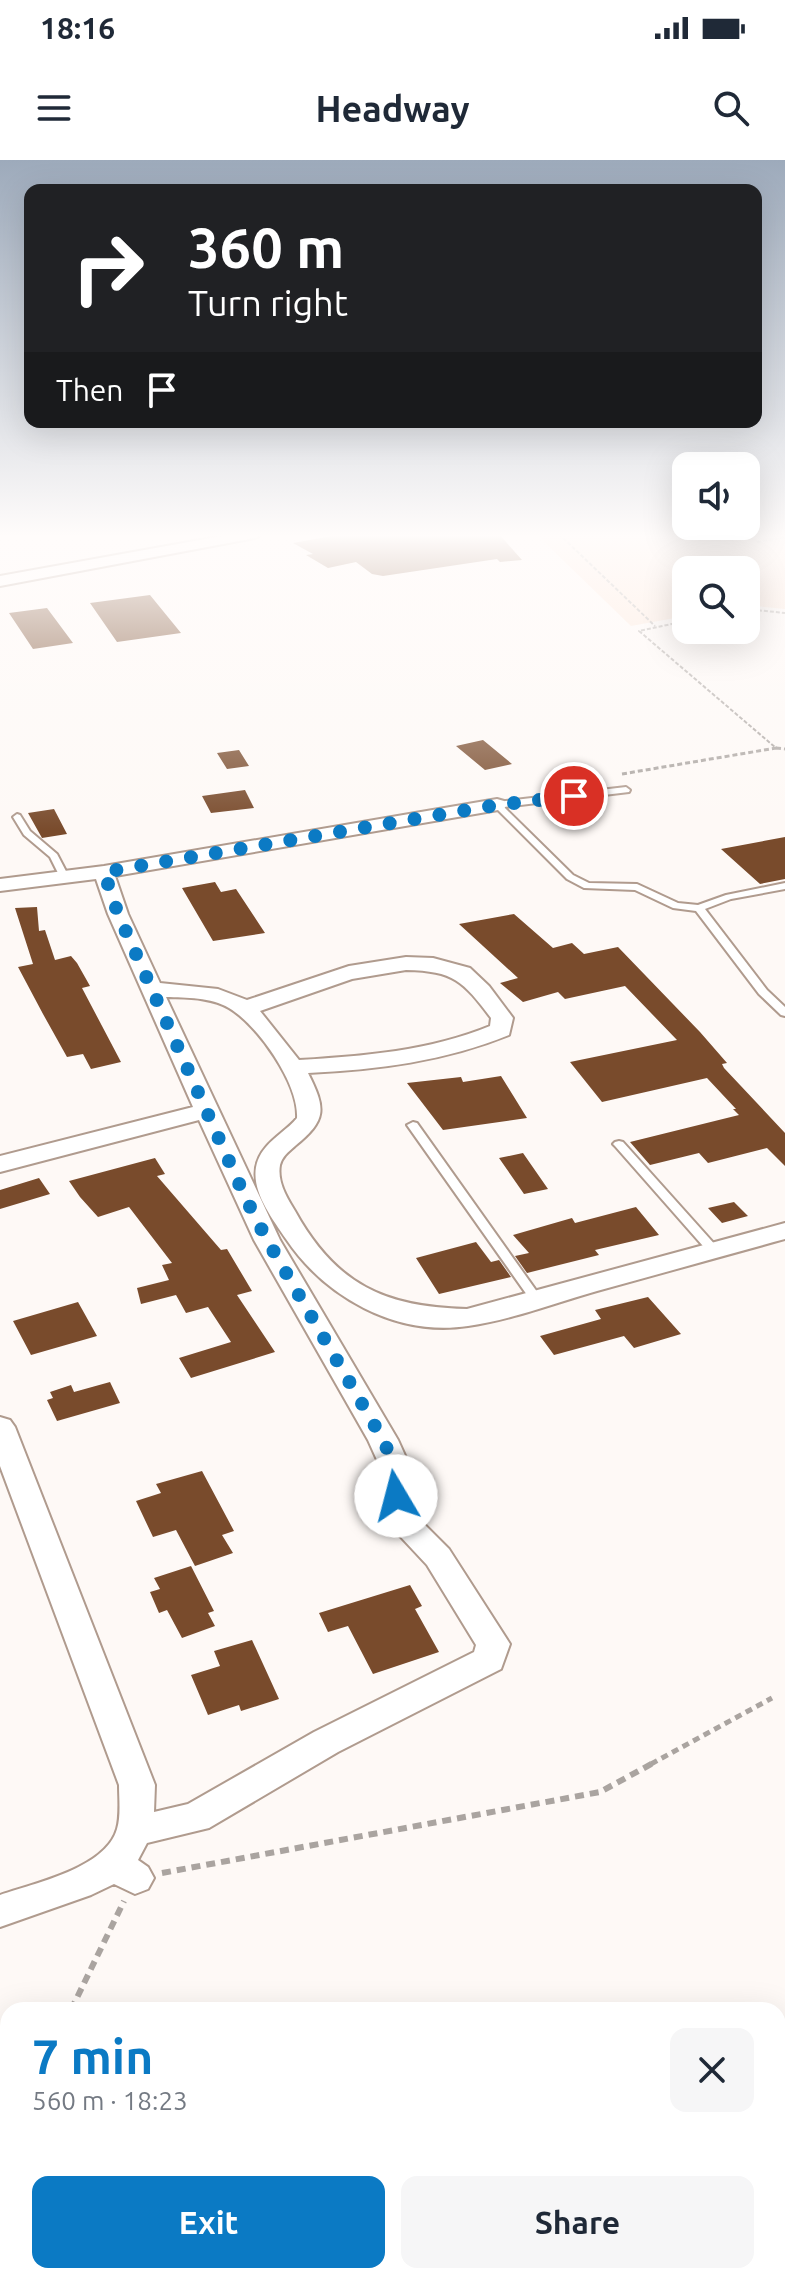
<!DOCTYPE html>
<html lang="en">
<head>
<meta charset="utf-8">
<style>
	body { margin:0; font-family:Ubuntu,sans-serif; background:#f6f6f7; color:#1f2937; height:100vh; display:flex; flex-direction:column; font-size:30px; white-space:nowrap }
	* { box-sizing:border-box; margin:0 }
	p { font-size:26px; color:#747a83 }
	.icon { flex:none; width:44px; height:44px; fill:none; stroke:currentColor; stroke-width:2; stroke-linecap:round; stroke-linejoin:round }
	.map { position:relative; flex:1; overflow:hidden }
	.panel { position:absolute; left:0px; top:1842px; width:786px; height:282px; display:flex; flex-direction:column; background:#fff; border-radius:24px 24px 0 0; box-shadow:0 8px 32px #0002 }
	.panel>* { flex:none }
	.hud { position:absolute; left:24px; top:24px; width:738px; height:244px; border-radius:16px; box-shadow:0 8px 32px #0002; background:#202124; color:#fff; overflow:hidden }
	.controls { position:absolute; left:672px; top:292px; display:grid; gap:16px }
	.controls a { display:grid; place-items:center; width:88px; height:88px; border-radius:16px; background:#fff; box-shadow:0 8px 32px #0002; font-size:40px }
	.pin { position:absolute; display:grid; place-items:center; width:68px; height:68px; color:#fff; margin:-34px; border:4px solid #fff; border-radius:50%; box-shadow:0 2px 8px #0007 }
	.me { position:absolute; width:88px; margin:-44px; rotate:352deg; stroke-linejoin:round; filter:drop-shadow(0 0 6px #0008) }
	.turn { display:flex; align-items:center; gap:28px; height:168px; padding:0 32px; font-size:36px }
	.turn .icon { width:104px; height:104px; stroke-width:2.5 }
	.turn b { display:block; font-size:56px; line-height:68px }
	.then { display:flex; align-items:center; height:76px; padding:0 32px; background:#0003; gap:16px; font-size:30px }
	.round { display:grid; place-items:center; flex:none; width:84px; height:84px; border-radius:16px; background:#f6f6f7 }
	.head { display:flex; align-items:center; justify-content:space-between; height:136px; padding:0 32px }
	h1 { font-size:48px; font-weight:700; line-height:60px; color:#0b7ac4 }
	.action { display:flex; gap:16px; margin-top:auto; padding:16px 32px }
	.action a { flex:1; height:92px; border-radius:16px; background:#0b7ac4; color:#fff; font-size:32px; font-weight:700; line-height:92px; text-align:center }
	.action a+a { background:#f6f6f7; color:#1f2937 }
	.status { display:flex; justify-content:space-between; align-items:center; height:56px; padding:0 40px; background:#fff; direction:ltr }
	.status svg { height:22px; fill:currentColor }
	header { display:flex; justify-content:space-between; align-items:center; height:104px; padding:0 32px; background:#fff; font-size:36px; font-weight:700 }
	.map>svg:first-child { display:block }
	.green { fill:#fde5d6 }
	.building { fill:#794b2c }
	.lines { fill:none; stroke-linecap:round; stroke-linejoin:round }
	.service-casing { stroke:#b09b8e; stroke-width:4 }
	.minor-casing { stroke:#b09b8e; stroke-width:4 }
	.path-far3 { stroke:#aaa4a0; stroke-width:2; stroke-dasharray:4 2; stroke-linecap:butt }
	.path-far2 { stroke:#aaa4a0; stroke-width:3; stroke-dasharray:5 3; stroke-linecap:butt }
	.path-far1 { stroke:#aaa4a0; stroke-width:5; stroke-dasharray:7 5; stroke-linecap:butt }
	.path { stroke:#aaa4a0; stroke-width:6; stroke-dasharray:9 6; stroke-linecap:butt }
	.service { fill:#fff; fill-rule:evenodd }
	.minor { fill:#fff; fill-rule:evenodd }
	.route { stroke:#0b7ac4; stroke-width:14; stroke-dasharray:0 25.2 }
</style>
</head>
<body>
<div class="status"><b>18:16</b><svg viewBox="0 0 49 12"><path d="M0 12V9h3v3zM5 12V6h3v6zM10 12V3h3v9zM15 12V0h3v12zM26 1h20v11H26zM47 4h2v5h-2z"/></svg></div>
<header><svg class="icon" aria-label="menu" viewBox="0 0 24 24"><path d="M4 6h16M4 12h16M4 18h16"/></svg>Headway<svg class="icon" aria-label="search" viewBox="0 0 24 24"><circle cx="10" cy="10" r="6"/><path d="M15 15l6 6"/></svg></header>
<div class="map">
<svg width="785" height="2123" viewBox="0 0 785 2123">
	<rect width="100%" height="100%" fill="#fef9f6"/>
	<path class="green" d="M536,374h249v75l-39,-4v-35h-60v46l-55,10z"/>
	<path class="building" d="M343,374h156l23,26 -22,2 -3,-3 -114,17 -11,-2 -16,-12 -28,6 -22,-13 7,-1 -20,-11z
		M150,435l31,38 -64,9 -27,-39z
		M47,448l26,35 -40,6 -24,-36z
		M483,580l29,24 -27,6 -29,-24z
		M239,590l10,16 -22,3 -10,-16z
		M245,630l9,18 -43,5 -9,-17z
		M54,649l13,25 -25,4 -14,-25z
		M785,677v42l-25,5 -39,-35z
		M215,722l6,10 15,-3 29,44 -52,8 -31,-53z
		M37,747l2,24 6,-1 10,30 16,-4 6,7 13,23 -8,2 39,74 -30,7 -8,-15 -16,3 -24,-43 -25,-47 15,-3 -18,-56z
		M514,754l39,34 19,-5 12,11 34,-7 82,85 27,31 -5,1 2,4 61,65v33l-18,-18 -59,15 -9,-10 -49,12 -20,-23 109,-27 -6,-6h3l-29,-31 -105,24 -32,-40 107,-22 -52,-54 -60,13 -7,-7 -35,10 -23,-19 18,-5 -59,-54z
		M501,916l26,42 -84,12 -36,-47 54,-6 2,5z
		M523,993l25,36 -24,5 -25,-36z
		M155,998l10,16 -8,2 64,74 6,-1 25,42 -15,4 38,57 -84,26 -12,-20 52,-16 -23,-35 -22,6 -10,-18 -35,9 -4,-16 32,-8 -7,-15 10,-2 -43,-56 -31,10 -18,-20 -11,-16z
		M39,1018l11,16 -50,15v-19z
		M734,1042l14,14 -26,7 -14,-15z
		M636,1047l23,28 -64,15 4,5 -72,18 -12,-17 14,-3 -16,-18 59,-17 3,5z
		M476,1082l15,20 8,-2 12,17 -72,17 -23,-36z
		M648,1137l33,37 -47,14 -10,-12 -70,19 -14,-19 61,-17 -6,-9z
		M78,1142l19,34 -66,19 -18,-34z
		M110,1222l10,21 -63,18 -10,-21 6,-2 -3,-6 21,-7 3,7z
		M202,1311l32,60 -12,4 11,18 -38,13 -19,-36 -23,7 -17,-36 25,-8 -5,-9z
		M191,1406l23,45 -6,2 7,13 -33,12 -15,-28 -8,3 -9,-21 10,-3 -6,-11z
		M410,1425l12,21 -7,3 24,43 -66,22 -25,-48 -20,6 -9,-19z
		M252,1480l27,59 -38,12 -2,-6 -31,10 -17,-40 29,-9 -6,-15z"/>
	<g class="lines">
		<defs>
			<path id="service" d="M626,627l4,3 -1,2 -125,15 69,68 16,8 48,1 41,19 20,2 28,-10 59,-12v6l-54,10 -26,10 62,81 18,17v9l-4,-1 -22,-21 -63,-83 -23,-3 -38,-18 -51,-2 -17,-9 -74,-74 4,-3z
				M17,654l3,1 10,16 27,23 12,23 -2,2h-6l-11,-22 -26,-22 -11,-18z
				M413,962l4,1 123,173 2,3 -2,3h-8l-125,-177z
				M619,981l4,1 95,106 2,3 -2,3h-8l-95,-108 -2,-2 2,-2z"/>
			<path id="minor" d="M233,374h29l-7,4 -255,48v-10z
				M497,639l7,2 2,4 -2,4 -389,67 13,38 32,69 58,6 29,11 102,-34 57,-9 27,1 37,10 19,18 24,32 -4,17c-64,26 -132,35 -201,38 18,36 19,47 -13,73 -7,6 -13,11 -15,19 -3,17 7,33 15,46 41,74 90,96 172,98l318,-86v16c-63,17 -125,35 -188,52 -42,12 -86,29 -129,35 -72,11 -143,-29 -182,-87 -18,-27 -46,-62 -20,-92 9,-11 22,-18 31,-29 2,-34 -39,-93 -68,-110 -18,-11 -43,-10 -63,-11l114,243 118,200 14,31 -1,25 5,20 33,33 61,95 -9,25 -163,83 -129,76 -62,15 -9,17 10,7 6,11 -6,11 -13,5 -21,-10 -23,11 -91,32v-32c35,-12 106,-27 117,-66 4,-13 2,-30 2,-44l-119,-319v-49l10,3 5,7 140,358 -1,27 34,-8 126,-72 160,-80 2,-7 -49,-80 -42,-45 -4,-24 1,-25 -14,-31 -114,-200 -55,-120 -199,52v-16l193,-49 -85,-193 -12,-35 -96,12v-12l104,-13zM406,810c48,1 57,11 85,48l-1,8c-61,25 -126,30 -191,34l-39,-49 92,-32z"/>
		</defs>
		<use href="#service" class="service-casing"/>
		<use href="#minor" class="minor-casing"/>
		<path class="path-far3" d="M559,374l96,92
			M757,382l28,-5
			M746,449l39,4
			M686,461l-47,10 137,117"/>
		<path class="path-far2" d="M776,588l9,1
			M622,614l154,-26 -2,-2"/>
		<path class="path-far1" d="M651,1604l121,-66"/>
		<path class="path" d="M162,1713l438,-81 55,-30
			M71,1850l53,-109
			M0,1968l8,-10"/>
		<use href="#service" class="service"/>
		<use href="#minor" class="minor"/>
	</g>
	<linearGradient id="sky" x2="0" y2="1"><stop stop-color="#9daabb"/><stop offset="0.56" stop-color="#fffcfb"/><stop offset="1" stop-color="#fffcfb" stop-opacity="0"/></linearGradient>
	<rect width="785" height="671" fill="url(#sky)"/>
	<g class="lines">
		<path class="route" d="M396,1336l1,-25 -14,-31 -116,-200 -21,-41 -128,-285 -14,-42 393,-67 77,-9"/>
	</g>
</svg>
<div class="controls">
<a><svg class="icon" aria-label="sound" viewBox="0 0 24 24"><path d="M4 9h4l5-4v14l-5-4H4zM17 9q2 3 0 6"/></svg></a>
<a><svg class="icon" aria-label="search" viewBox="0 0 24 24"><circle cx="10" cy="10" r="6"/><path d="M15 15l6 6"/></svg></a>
</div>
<div class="pin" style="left:574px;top:636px;background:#d93025"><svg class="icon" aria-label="arrive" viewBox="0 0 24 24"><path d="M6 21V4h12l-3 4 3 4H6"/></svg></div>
<svg class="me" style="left:396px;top:1336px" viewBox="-20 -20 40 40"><circle r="19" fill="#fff"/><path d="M0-13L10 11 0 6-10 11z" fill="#0b7ac4"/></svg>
<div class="hud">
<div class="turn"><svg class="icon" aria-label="right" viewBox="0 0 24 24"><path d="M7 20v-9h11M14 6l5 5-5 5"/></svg><div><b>360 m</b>Turn right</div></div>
<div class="then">Then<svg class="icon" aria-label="arrive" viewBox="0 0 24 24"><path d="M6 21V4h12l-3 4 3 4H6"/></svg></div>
</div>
<section class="panel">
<div class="head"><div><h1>7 min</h1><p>560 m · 18:23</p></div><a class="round"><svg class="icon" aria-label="close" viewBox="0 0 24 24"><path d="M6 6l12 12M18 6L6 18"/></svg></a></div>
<div class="action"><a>Exit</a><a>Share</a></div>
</section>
</div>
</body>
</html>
